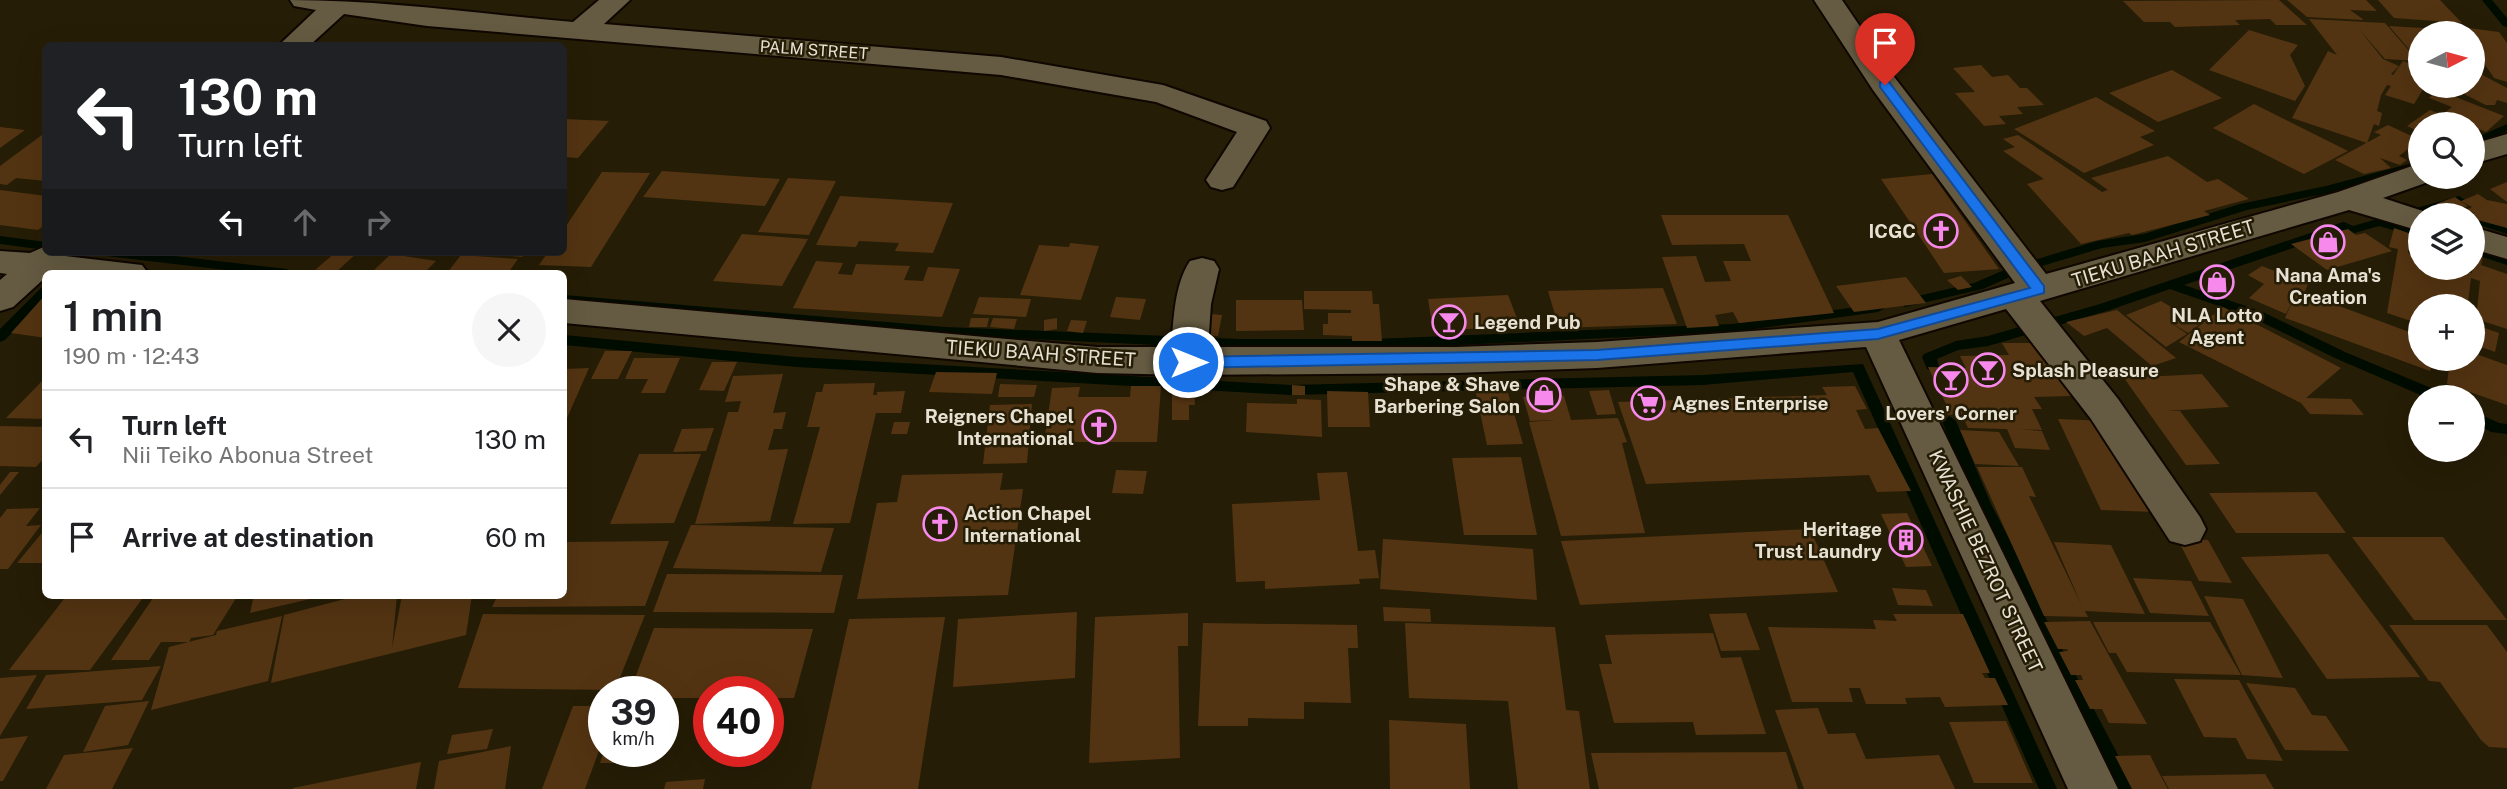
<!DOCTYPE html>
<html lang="en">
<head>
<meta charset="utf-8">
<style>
	body { margin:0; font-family:"Public Sans",sans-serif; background:#f6f6f6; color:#202124; height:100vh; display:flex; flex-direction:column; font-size:26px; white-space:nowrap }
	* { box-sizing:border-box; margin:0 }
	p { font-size:23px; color:#757577 }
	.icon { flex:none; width:38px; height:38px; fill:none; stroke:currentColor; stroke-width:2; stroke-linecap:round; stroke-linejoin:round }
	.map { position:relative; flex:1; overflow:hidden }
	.details { position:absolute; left:42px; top:270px; width:525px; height:329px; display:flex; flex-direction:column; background:#fff; border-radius:10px; box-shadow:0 7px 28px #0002 }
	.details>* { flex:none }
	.guide { position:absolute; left:42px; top:42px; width:525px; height:214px; border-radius:10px; box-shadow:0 7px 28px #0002; background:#202124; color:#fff; overflow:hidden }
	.needle { width:46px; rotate:84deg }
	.tools { position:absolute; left:2408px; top:21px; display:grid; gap:14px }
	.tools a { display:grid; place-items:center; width:77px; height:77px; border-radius:50%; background:#fff; box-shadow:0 7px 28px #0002; font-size:35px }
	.speed { position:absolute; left:588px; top:676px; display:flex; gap:14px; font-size:35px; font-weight:700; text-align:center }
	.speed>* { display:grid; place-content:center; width:91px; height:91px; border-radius:50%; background:#fff; box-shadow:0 7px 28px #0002; line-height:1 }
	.speed small { font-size:18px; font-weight:400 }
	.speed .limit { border:10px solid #d22; background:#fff; color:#111 }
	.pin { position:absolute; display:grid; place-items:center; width:60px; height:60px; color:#fff; margin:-72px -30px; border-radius:50% 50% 50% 0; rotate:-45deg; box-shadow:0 0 7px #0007 }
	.pin .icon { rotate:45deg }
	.me { position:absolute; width:77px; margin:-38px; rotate:90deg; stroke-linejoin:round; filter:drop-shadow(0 0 5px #0008) }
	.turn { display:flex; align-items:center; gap:24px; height:147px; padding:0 21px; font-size:32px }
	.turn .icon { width:91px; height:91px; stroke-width:2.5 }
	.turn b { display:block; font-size:49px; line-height:60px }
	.lanes { display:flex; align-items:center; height:66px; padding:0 21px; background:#0003; justify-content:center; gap:35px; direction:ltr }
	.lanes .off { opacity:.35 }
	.round { display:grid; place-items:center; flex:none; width:74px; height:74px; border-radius:37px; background:#f6f6f6 }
	.overview { display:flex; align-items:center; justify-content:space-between; height:119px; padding:0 21px }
	h1 { font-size:42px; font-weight:600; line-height:52px }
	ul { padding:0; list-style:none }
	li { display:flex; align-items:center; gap:21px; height:98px; padding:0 21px; border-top:2px solid #e0e0e0 }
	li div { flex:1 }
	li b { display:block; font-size:26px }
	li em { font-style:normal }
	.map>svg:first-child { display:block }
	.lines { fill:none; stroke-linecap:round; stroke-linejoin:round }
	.stream { fill:#000c00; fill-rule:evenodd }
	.building { fill:#533412 }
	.minor-casing { stroke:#0f0700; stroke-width:4 }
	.minor { fill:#655b42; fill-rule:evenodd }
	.route { fill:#1a73e8; stroke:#114b97; stroke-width:2 }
	.labels { text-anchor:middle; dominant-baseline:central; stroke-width:5; stroke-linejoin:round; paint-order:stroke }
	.far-street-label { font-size:16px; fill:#e7e1d3; stroke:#261d06 }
	.poi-label { font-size:19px; font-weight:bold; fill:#e7e1d3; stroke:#261d06; text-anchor:end }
	.street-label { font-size:19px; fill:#e7e1d3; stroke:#261d06 }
</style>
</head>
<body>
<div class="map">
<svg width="2507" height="789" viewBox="0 0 2507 789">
	<rect width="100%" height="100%" fill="#261d06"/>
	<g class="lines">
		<path class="stream" d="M2482,0h10l15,18v9l-4,-1z
			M2507,124v7l-34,15v-7z
			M2420,161v7l-92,25 -81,17 -102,32 -43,6 -83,25 -36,16 -78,18 -7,-4 7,-4 69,-16 37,-16 86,-26 47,-7 96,-30 86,-18z
			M2459,196l6,4 -11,5 17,10h-15l-14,-6 -49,13 27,8v8l-41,-12 -28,8 -8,-3 -159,54 79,27 82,40 98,41 2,4h-20l-90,-39 -82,-40 -83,-29 -60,21 -122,36 -30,4 -21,9 2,7 -7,5 -5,-2 -5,-12 2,-3 32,-13 32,-5 112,-32 240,-81 4,-1 9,4z
			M2473,215l34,11v8l-34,-11z
			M0,236l46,6v8l-46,-6z
			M2473,246l34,11v8l-34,-11z
			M100,252h40l147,17 6,4h-41l-146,-17z
			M46,287v12l-41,41 -5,2v-13l41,-41z
			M564,295l382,32 293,12h135l358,-15 146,-20 7,4 -7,4 -146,20 -358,17h-135l-293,-14 -382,-32z
			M564,335l233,22 493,28 413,-10 160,-11 194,425h-18l-186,-417 -150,13 -413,10 -493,-28 -233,-22z
			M2473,411l26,12 8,1v10l-16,-2 -18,-10z
			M1949,416l7,5 35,83 41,79 11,30 93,176h-18l-91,-175 -11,-31 -41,-79 -33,-83z"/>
	</g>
	<path class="building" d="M2279,0l28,25h-31l-6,-6 -35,1 5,5 -65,2 -5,-5h-26l-21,-21z
		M2287,0h79l11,11 -27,-1 14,10 -57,-3z
		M2378,0h62l22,23 -68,-5z
		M2309,19l76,4 33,38 -33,-2 -27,-31 25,31 16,7 -8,8 2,1 10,-14 17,6v19h5l-11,18 -29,-9 6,-9 -4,-1 -6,10 -4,16 5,2 -3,13 -5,-2 -7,19 -75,-25 36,-67 9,4z
		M2389,26l50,3 4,4h-23v29z
		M2453,26l46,6 8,11v39l-13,-4 -10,-15 -8,-1 -3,-6v-23h-26l-3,-3z
		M2249,30l49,15 -8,10 15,31 -10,15 -86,-31z
		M1981,65l11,12 16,-2 12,13h7l17,17 -27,2 6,7 -24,2 7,8 -22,2 -29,-33 20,-1 -22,-24z
		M2172,70l50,28 -64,24 -49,-29z
		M2473,70l34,18v15l-10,-3 -2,5h-9l-38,-19h25z
		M2438,90l66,26 -18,16 -43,-18 9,-7 -23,-9z
		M2096,97l59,34 -15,6 14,8 -70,28 -70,-44z
		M2254,104l94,47 -44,23 -91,-46z
		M2430,110l34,14h-44v8l-13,-6z
		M564,119l45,2 -31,37 -14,-1z
		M2388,125l32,15 -21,16 8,4 -7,5 -20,-7 11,10 -27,6 -29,-14 46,-25 -7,-3z
		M0,127l25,3 -25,18z
		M46,132v49l-30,-3 -9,7 -7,-1v-18z
		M2018,135l84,57 6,-2 -17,-12 77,-22 39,26 11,-3 31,20 -45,12 6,4 -78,20 -3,-2 -48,11 -54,-60 17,-5 -41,-28 12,-4 -12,-8z
		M662,171l118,8 -15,27 -122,-9z
		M602,172l48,1 -59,94 -52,-2 9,-13h16v-23z
		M1932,174l67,95 -55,4 -63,-94z
		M788,178l48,3 -27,54 -51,-3z
		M2507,182v20l-17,-13z
		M0,190l46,6v28l-8,6 -38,-5z
		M2478,194l9,6 20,4v24l-33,-9v-6l-9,-2 7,-4 -11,-6z
		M840,196l113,7 -20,50 -38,-2 4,-8 -40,-2 -3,6 -40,-2z
		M2455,197l13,9 -18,7 -14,-9z
		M1661,215h127l46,98 -95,10 -6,-11 -18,3 4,11 -32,2 -25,-71 34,-1 9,26 26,-1 -8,-20h28l-7,-17 -72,1z
		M2394,228l26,9v17l-12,-4v3l12,4v11h33l19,5 1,-22 10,4 -2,10 26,9v55l-31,-10 4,-38 -9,-3 -3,24 -13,-4 -1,8h-34v18l-33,-11 11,-64 -9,-2z
		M2348,229l8,6 9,-2 27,18 -65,19 -36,-26z
		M742,234l66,5 -26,47 -69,-5z
		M1070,243l29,3 -18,54 -61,-5 19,-50 30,2z
		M336,252l21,1 -22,20 -20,-3z
		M464,252h62l-4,5z
		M391,254l45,7 -12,12 -50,-3z
		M461,255l57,4 -10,14h-61z
		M816,261l27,2 -5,11 14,1 4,-11 54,2 -6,14 19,1 5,-14 32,2 -18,48 -149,-9z
		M2262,266l46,18 -4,9 116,43v23h13l-3,12 -145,-53 13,-28 -12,24 -37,-16 15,-14 -16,-9z
		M1961,276l11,11 -14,3 -11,-10z
		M1906,277l20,26 -72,9 -18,-26z
		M1663,288l14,36 -118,4 -11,-37z
		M1304,291h68l1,13h6l3,37h-30v-5l-29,-1v-11h5v-11h23v-3l-47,-1z
		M46,294v44l-35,-5z
		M1508,295l12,31 -87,5 -5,-32z
		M979,297l52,2 -5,18 -53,-3z
		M1116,297l30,2 -6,21 -30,-3z
		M1236,300h66l2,30 -68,1z
		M2161,301l39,23 -12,9 -18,-11 17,12 -21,13 -40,-32z
		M2223,307l118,61 -35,30 45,1 13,16 -54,-1 -9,-11 -122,-61z
		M2117,310l59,48 -24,8 -45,-38 -23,8 -18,-14z
		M1201,313l21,2 -4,21 -21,-1z
		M971,318h18l-2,9h-18z
		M993,318l24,1 -3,10 -24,-2z
		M1057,318v11l-13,2v-11z
		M1071,320l16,1 -4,12 -16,-2z
		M2473,324l26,9 -4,19 -22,-8z
		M2002,343h38l32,53 -38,1 8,12h-10l10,21 -24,-1 24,2 8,19 -35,-2 -8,-19 -39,-1 -11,-23h-3l5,9 -11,1 -5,-9h4l-19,-39 38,1 -6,-12 49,-1z
		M605,351h27l-14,28h-27z
		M2473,353l34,12v40l-60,-21 3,-25h23z
		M634,358h46l-15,35h-24l7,-14h-23z
		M712,362h25l-13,29 -25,-1z
		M589,368l-25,57v-56z
		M936,372l61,1 -5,21 -63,-2z
		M783,374l-10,39 13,-1 -4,17h-8l-6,21 20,-1 -18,72 -75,3 33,-112h10l3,-11 -16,1 8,-26z
		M2202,374l27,33 -63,4h14l40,53 -34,1 -62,-87z
		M46,377v42l-40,-1z
		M875,383l-2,12h4v-3l28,-1 -4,22h-25l-26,110 -57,1 27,-97h-13l9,-35h6l2,-8z
		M1000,384l37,1 -3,12h-36z
		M1292,385l13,1v9h-13z
		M1131,386h30l-4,56h-113l8,-54 28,-1 -2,10h52z
		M1855,386l12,23 -11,1 9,19 13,-1 33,63 -34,1 -8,-17 -223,9 -28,-82 209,-7 -5,-8z
		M1558,389l1,6 5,1 7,24 47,-2 9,24 -5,1 23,90 -84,3 -32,-114 26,-2 -25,1 -7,-24 5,-1 -1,-6z
		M1609,390l7,24 -19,1 -8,-24z
		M1327,391l41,1 2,35h-42z
		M1194,393l1,12h-6v15h-17v-26z
		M1476,393h32l15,51 -36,1z
		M1297,399l24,1 1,37 -76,-5 1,-29 50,1z
		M1032,404l-5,59 -44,1 7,-59z
		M2058,419l49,2 48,91 -54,-2z
		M894,422h16l-3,12h-16z
		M0,426l46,1v29l-10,11 -36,-1z
		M714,428l-8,23 -33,1 9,-23z
		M1960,430l39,2 20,34 -44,-2z
		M639,454h62l-27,69 -64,1z
		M1521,457l16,78h-73l-12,-77z
		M1977,467h45l14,30 -7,-1 53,110 -28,-64 57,3 34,69 -60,-3 3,6 -44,-1z
		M1116,470l31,1 -4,23 -31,-1z
		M10,472h9l-19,23v-10z
		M1347,472l11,79 17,-1 4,28 -20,1 1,5 -95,5v-8l-29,1 -4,-78 88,-4 -3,-27z
		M1003,473l-3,17 23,-1 -15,106 -151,4 20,-96 20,-1 5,-27z
		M2316,492l30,41h-110l-27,-40z
		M40,508l-14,18 15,-1 -33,44h-8v-51l7,-9z
		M1907,513l25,53 -26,1 -25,-53z
		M691,525l143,3 -13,44 -148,-4z
		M46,528v35h-29z
		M1810,529l28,63 -258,13 -19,-64z
		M2352,537h91l64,83h-93z
		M2177,538l31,2 24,43 -33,-2z
		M1383,539l150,10 4,51 -157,-11z
		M669,541l-24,65 -153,1 6,-12h66v-53z
		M2328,554l92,123 -93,2 -86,-122z
		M667,574l176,1 -9,38 -181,-1z
		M2133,578l58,3 18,35 -59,-3z
		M1892,588l34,2 7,16 -35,-1z
		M67,595h78l-55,75h-81z
		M155,595h83l-25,40 -22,3 -2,4h-28l-12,18h-38z
		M254,595h69v1l-73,17z
		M360,595h37l-5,53 10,-53h70l-6,40 -195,48 13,-68z
		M2204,596l39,3 40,79 -41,-3z
		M1383,607l47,2 1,13 -47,-1z
		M1077,612l-2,66 -122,9 5,-68z
		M1188,613v33h-10l2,112 -91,5 6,-146z
		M1746,613l14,37 -39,1 -12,-37z
		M483,614l162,1 -30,75 -157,-2z
		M1893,614h70l27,59h-8l3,5h10l13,27 -63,2 -5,-10 -35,1 2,6h-41l-6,-16h-11l4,14h-61l-24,-75 108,2 -3,-9 24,1z
		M282,616l-14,65 -117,29 18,-63 47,-12 1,-4z
		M945,617l-27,172h-107l38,-170z
		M2090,621l22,40 35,63 -38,-1 -7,-14h-12l-15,-29h8l-2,-5h-10l-12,-23 9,-1 -1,-2h-9l-14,-27z
		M2093,622h117l31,53 -114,-3 -11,-19h-7z
		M1203,623l154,2 1,23h-10l3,55 -47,-1v17l-56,-1v8h-50z
		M1405,623l150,4 11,83 13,1 11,78h-72l-10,-88 -99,-3z
		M2389,625h98l20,27v96l-18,-1 -8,-7 -41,-58 -11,-1z
		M654,628l159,1 -19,69h-26v-7h-59v7h-46v-7h-33z
		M1713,633l8,25 20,-1 25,77 -70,1 -3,-13 -79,1 -15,-59h13l-7,-29z
		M161,666l-19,34 -116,9 20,-34z
		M37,675l-37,61v-58z
		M2174,679l65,1 44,81 -36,-2 -11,-21 -32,-1z
		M2246,683l49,5 17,27 14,1 23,35 -64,-1z
		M149,701l-21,44 -45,7 22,-46z
		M573,706h31v31l-19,52h-43z
		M1818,708l10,26 27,-1 11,26 73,-4 16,34h-151l-29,-79z
		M1389,720l77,4 4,65h-80z
		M2006,721l27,62h-59l-25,-61z
		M493,729l-6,20 -40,5 5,-19z
		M28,736l-25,45h-3v-42z
		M511,746l-6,43h-71l5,-28z
		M133,748l-21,41h-66l18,-34z
		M604,751h21l-4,12h-21z
		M1786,752l12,37h-199l-8,-36z
		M2150,755l9,18 9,16h-36l-17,-33z
		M421,762l-5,27h-123v-1z
		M2265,774l9,15h-105l-7,-13z
		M705,779l-2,10h-39l2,-7z"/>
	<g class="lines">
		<defs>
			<path id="minor" d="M290,0c95,0 189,14 283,22l26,-22h31l-26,24 397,33 162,28 103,36 4,7 -37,59 -11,3 -11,-3 -5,-7 31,-48 -81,-30 -155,-27 -574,-49 -83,-12 -35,32h-31l38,-36 -22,-4z
				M1814,0h28l53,78 151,196 292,-82 71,-25 11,-3v13h14l-3,4 -48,17 49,16 -12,1v16l-71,-21 -309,91 78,98 82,118 6,12 -6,12 -15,4 -15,-4 -79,-122 -85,-110 -107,31 219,449h-50l-202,-442 -269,21 -141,5 -268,2 -91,-2 -533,-50v-24l533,48h74c3,-28 3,-62 19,-86l12,-3 12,3 5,8 -8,35 -3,43h248l141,-5 281,-20 137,-39 -142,-193z
				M2507,134v20l-34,10v-20z
				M2473,227l34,10v22l-34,-10z
				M46,246v6h17l2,4 77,9 6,8h-102v4l-33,30 -13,4v-31l7,-6 -7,-1v-22l30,2z"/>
		</defs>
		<use href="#minor" class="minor-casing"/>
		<use href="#minor" class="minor"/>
	</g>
	<path class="route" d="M1880,82h9l155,204v7l-166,46 -281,21 -409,8 -8,-6 8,-5 409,-7 281,-21 152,-41 -150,-201z"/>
	<defs>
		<symbol id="church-ring" viewBox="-11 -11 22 22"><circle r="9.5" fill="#261d06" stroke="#f788ec" stroke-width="1.5"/><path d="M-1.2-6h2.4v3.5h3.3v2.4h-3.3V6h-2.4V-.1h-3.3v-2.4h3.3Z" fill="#f788ec"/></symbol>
		<symbol id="shop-ring" viewBox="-11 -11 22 22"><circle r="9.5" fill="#261d06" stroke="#f788ec" stroke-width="1.5"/><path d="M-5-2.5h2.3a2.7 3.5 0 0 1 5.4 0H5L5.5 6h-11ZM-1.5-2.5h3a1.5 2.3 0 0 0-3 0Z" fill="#f788ec"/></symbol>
		<symbol id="bar-ring" viewBox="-11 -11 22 22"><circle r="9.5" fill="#261d06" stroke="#f788ec" stroke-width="1.5"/><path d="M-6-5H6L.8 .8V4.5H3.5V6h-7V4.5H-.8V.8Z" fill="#f788ec"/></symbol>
		<symbol id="supermarket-ring" viewBox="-11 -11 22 22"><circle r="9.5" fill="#261d06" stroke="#f788ec" stroke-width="1.5"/><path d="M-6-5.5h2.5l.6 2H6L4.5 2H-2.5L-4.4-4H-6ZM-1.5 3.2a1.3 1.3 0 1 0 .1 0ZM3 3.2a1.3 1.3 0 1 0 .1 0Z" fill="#f788ec"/></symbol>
		<symbol id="building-ring" viewBox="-11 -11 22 22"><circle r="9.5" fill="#261d06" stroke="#f788ec" stroke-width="1.5"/><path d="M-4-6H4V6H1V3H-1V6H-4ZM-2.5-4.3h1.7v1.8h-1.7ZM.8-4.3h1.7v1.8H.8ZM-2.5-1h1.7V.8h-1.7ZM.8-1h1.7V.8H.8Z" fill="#f788ec"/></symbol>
	</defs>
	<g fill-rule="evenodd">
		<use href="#church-ring" x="1922" y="212" width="38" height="38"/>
		<use href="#shop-ring" x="2309" y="223" width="38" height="38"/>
		<use href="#shop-ring" x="2198" y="263" width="38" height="38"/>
		<use href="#bar-ring" x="1430" y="303" width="38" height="38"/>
		<use href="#bar-ring" x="1969" y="351" width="38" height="38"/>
		<use href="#bar-ring" x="1932" y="361" width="38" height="38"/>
		<use href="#shop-ring" x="1525" y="376" width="38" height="38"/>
		<use href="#supermarket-ring" x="1629" y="384" width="38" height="38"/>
		<use href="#church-ring" x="1080" y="408" width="38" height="38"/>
		<use href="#church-ring" x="921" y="505" width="38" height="38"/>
		<use href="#building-ring" x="1887" y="521" width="38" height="38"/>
	</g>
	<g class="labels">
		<g class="far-street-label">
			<text transform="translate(814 50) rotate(4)">PALM STREET</text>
		</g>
		<g class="poi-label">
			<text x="1916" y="231">ICGC</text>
			<text x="2328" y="275" text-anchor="middle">Nana Ama's<tspan x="2328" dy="22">Creation</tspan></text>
			<text x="2217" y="315" text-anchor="middle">NLA Lotto<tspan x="2217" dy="22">Agent</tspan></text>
			<text x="1474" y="322" text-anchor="start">Legend Pub</text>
			<text x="2012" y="370" text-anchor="start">Splash Pleasure</text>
			<text x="1520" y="384">Shape &amp; Shave<tspan x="1520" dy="22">Barbering Salon</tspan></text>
			<text x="1672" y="403" text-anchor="start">Agnes Enterprise</text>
			<text x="1951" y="413" text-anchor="middle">Lovers' Corner</text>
			<text x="1074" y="416">Reigners Chapel<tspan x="1074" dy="22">International</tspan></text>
			<text x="964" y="513" text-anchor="start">Action Chapel<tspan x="964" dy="22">International</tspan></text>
			<text x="1882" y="529">Heritage<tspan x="1882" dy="22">Trust Laundry</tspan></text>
		</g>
		<g class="street-label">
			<text transform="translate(2163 253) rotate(-17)">TIEKU BAAH STREET</text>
			<text transform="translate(1041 353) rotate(4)">TIEKU BAAH STREET</text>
			<text transform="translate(1986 561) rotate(65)">KWASHIE BEZROT STREET</text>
		</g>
	</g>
</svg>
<div class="tools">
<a><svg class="needle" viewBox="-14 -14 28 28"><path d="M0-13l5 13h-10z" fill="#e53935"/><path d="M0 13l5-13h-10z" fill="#757577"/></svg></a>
<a><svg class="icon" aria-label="search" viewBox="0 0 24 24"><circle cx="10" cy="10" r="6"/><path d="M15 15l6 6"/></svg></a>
<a><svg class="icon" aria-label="layers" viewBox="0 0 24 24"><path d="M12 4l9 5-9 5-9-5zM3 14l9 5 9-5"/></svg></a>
<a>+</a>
<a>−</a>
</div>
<div class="speed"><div>39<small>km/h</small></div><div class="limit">40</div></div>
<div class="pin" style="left:1885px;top:85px;background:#d93025"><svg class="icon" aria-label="arrive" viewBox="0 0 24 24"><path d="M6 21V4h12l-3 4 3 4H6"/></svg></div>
<svg class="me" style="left:1188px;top:362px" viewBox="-20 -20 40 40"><circle r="17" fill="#1a73e8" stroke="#fff" stroke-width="3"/><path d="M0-11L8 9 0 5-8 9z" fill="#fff"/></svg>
<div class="guide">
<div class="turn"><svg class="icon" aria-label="left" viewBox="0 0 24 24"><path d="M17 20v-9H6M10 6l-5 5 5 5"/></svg><div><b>130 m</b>Turn left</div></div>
<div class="lanes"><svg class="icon" aria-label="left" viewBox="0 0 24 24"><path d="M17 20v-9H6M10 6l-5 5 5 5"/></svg><svg class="icon off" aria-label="ahead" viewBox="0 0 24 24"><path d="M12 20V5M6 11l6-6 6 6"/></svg><svg class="icon off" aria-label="right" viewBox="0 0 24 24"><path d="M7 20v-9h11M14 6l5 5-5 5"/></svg></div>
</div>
<section class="details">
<div class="overview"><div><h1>1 min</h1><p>190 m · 12:43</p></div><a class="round"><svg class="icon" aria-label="close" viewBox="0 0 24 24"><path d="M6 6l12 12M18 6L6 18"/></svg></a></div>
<ul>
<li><svg class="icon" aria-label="left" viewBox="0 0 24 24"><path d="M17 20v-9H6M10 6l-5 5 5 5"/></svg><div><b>Turn left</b><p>Nii Teiko Abonua Street</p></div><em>130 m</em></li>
<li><svg class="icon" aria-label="arrive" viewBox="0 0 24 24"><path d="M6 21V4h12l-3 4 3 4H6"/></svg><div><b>Arrive at destination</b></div><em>60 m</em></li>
</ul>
</section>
</div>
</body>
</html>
